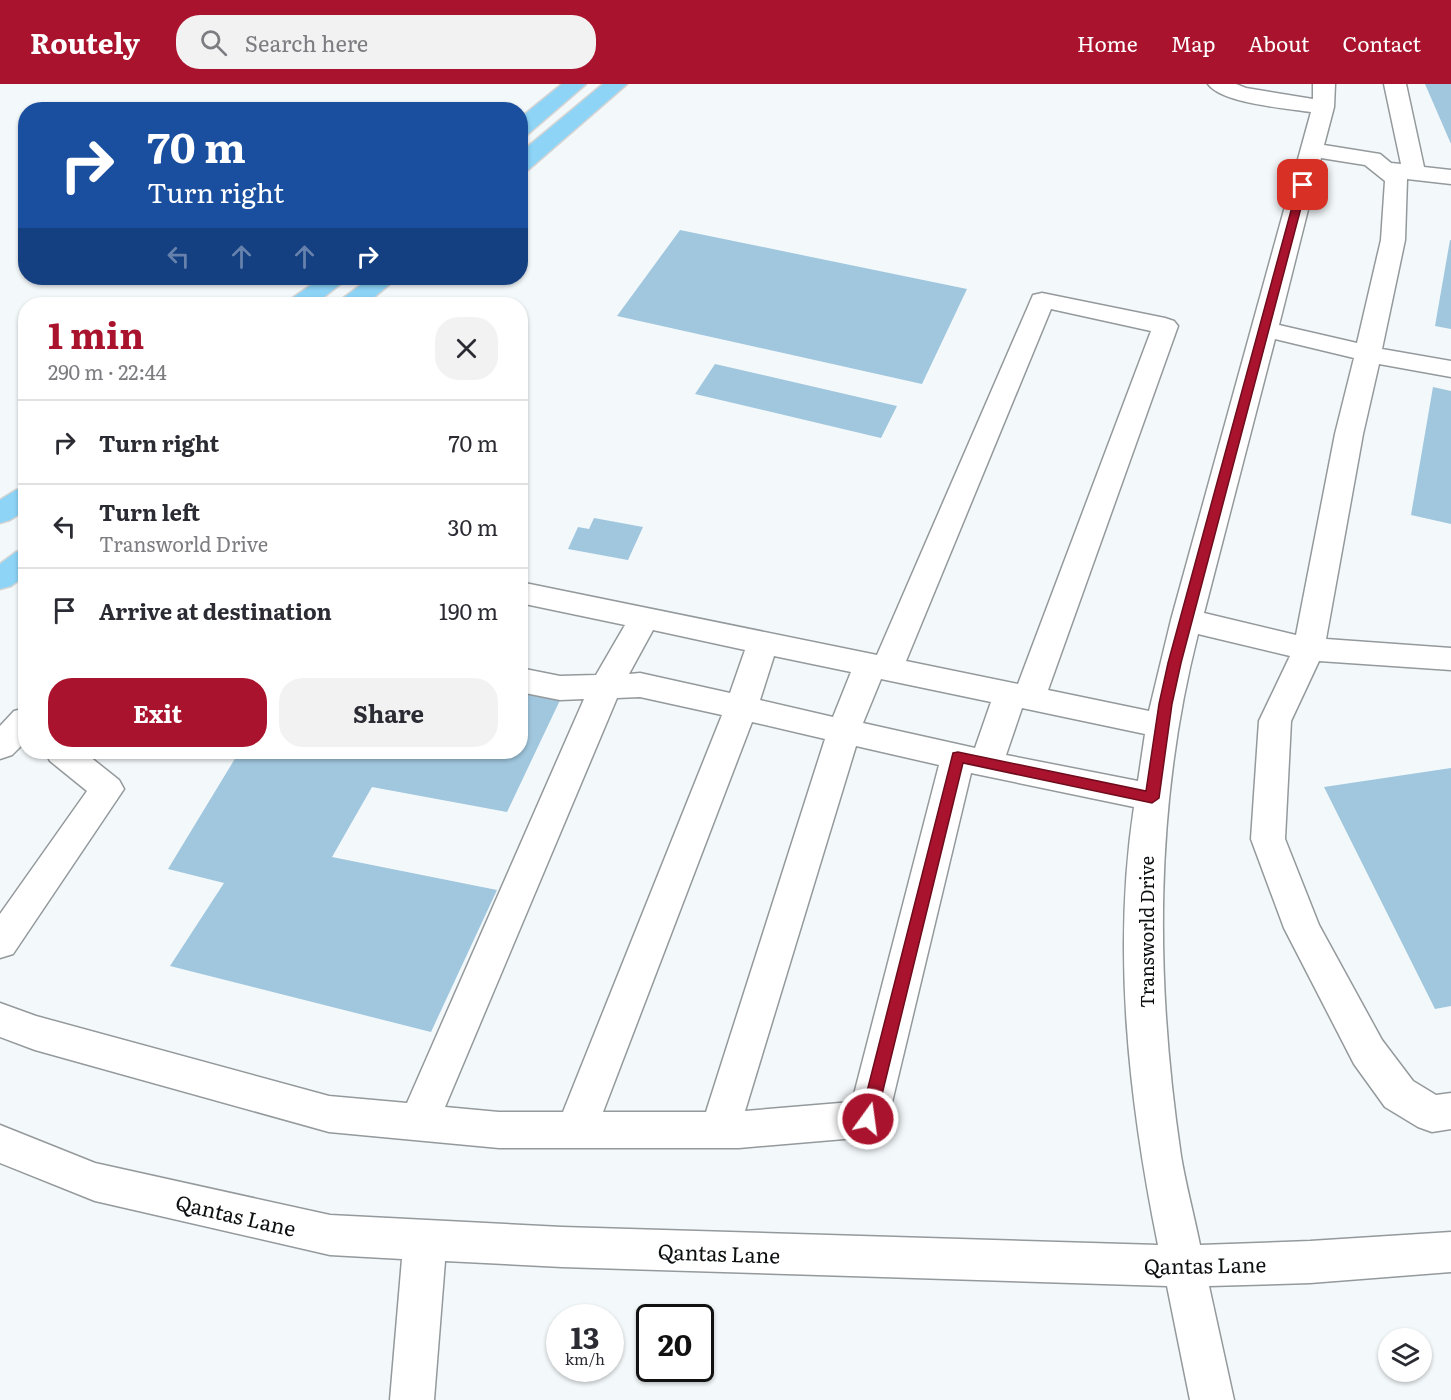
<!DOCTYPE html>
<html lang="en">
<head>
<meta charset="utf-8">
<style>
	body { margin:0; font-family:Literata,serif; background:#f2f2f3; color:#2b2b33; height:100vh; display:flex; flex-direction:column; font-size:22px; white-space:nowrap }
	* { box-sizing:border-box; margin:0 }
	p { font-size:20px; color:#7c7c81 }
	.icon { flex:none; width:33px; height:33px; fill:none; stroke:currentColor; stroke-width:2; stroke-linecap:round; stroke-linejoin:round }
	.map { position:relative; flex:1; overflow:hidden }
	.drawer { position:absolute; left:18px; top:213px; width:510px; height:462px; display:flex; flex-direction:column; background:#fff; border-radius:24px; box-shadow:0 2px 4px #0004 }
	.drawer>* { flex:none }
	.hud { position:absolute; left:18px; top:18px; width:510px; height:183px; border-radius:24px; box-shadow:0 2px 4px #0004; background:#1a4fa0; color:#fff; overflow:hidden }
	.controls { position:absolute; left:1378px; top:1244px; display:grid; gap:12px }
	.controls a { display:grid; place-items:center; width:54px; height:54px; border-radius:50%; background:#fff; box-shadow:0 2px 4px #0004; font-size:30px }
	.speed { position:absolute; left:546px; top:1220px; display:flex; gap:12px; font-size:30px; font-weight:700; text-align:center }
	.speed>* { display:grid; place-content:center; width:78px; height:78px; border-radius:50%; background:#fff; box-shadow:0 2px 4px #0004; line-height:1 }
	.speed small { font-size:15px; font-weight:400 }
	.speed .limit { border:3px solid #111; border-radius:9px; background:#fff; color:#111 }
	.pin { position:absolute; display:grid; place-items:center; width:51px; height:51px; color:#fff; margin:-26px; border-radius:12px; box-shadow:0 3px 9px #0006 }
	.me { position:absolute; width:66px; margin:-33px; rotate:14deg; stroke-linejoin:round; filter:drop-shadow(0 0 4px #0008) }
	.turn { display:flex; align-items:center; gap:21px; height:126px; padding:0 30px; font-size:27px }
	.turn .icon { width:78px; height:78px; stroke-width:2.5 }
	.turn b { display:block; font-size:42px; line-height:51px }
	.lanes { display:flex; align-items:center; height:57px; padding:0 30px; background:#0003; justify-content:center; gap:30px; direction:ltr }
	.lanes .off { opacity:.35 }
	.round { display:grid; place-items:center; flex:none; width:63px; height:63px; border-radius:24px; background:#f2f2f3 }
	.head { display:flex; align-items:center; justify-content:space-between; height:102px; padding:0 30px }
	h1 { font-size:36px; font-weight:700; line-height:45px; color:#aa132d }
	.action { display:flex; gap:12px; margin-top:auto; padding:12px 30px }
	.action a { flex:1; height:69px; border-radius:24px; background:#aa132d; color:#fff; font-size:24px; font-weight:700; line-height:69px; text-align:center }
	.action a+a { background:#f2f2f3; color:#2b2b33 }
	ul { padding:0; list-style:none }
	li { display:flex; align-items:center; gap:18px; height:84px; padding:0 30px; border-top:2px solid #e1e1e2 }
	li div { flex:1 }
	li b { display:block; font-size:22px }
	li em { font-style:normal }
	header { display:flex; align-items:center; gap:36px; box-sizing:border-box; height:84px; padding:0 30px; background:#aa132d; color:#fff }
	header strong { font-size:28px }
	nav { display:flex; gap:33px; margin-inline-start:auto; font-size:21px }
	.search { width:420px; height:54px; background:#f2f2f3; display:flex; align-items:center; gap:15px; box-sizing:border-box; padding:0 21px; border-radius:24px; color:#7c7c81; font-size:22px }
	.map>svg:first-child { display:block }
	.building { fill:#a0c7de }
	.lines { fill:none; stroke-linecap:round; stroke-linejoin:round }
	.minor-casing { stroke:#94999c; stroke-width:3 }
	.major-casing { stroke:#d3d4d4; stroke-width:3 }
	.minor { fill:#fff; fill-rule:evenodd }
	.major { fill:#8dd4f7; fill-rule:evenodd }
	.route { fill:#aa132d; stroke:#6e0c1d; stroke-width:1.5 }
	.labels { text-anchor:middle; dominant-baseline:central; stroke-width:6; stroke-linejoin:round; paint-order:stroke }
	.street-label { font-size:18px; fill:#0d0f10; stroke:#fff }
	.near-street-label { font-size:21px; fill:#0d0f10; stroke:#fff }
</style>
</head>
<body>
<header>
<strong>Routely</strong>
<div class="search"><svg class="icon" aria-label="search" viewBox="0 0 24 24"><circle cx="10" cy="10" r="6"/><path d="M15 15l6 6"/></svg>Search here</div>
<nav><a>Home</a><a>Map</a><a>About</a><a>Contact</a></nav>
</header>
<div class="map">
<svg width="1451" height="1316" viewBox="0 0 1451 1316">
	<rect width="100%" height="100%" fill="#f3f8fb"/>
	<path class="building" d="M1425,0h26v60z
		M680,146l287,59 -45,95 -305,-68z
		M1450,156h1v89l-16,-3z
		M715,280l182,42 -16,32 -186,-44z
		M1433,303l18,4v133l-40,-9z
		M594,434l49,9 -15,33 -60,-11 10,-22 11,2z
		M520,604l42,8 -55,116 -135,-25 -40,70 165,33 -66,142 -261,-66 54,-83 -56,-14 71,-117h281z
		M1451,684v238l-16,3 -111,-222z"/>
	<g class="lines">
		<defs>
			<path id="minor" d="M1208,0h28l10,4 67,11v-15h22l-1,23 -10,38 56,9 11,9 10,1 -17,-80h22l18,83 27,3v14l-44,-5 -2,61 -23,109 69,12v16l-72,-13 -16,70 -37,205 125,9v22l-132,-9 -28,60 -6,118 34,86 63,115 31,41 23,14 15,-2v36l-19,3 -14,-5 -33,-20 -31,-43 -70,-136 -33,-89 8,-118 31,-65 -92,-22c-44,173 -43,347 -17,522 5,30 13,59 19,89l110,-4 141,-9v40l-141,11 -101,3 25,114h-44l-23,-114 -605,-19 -117,-6 -11,139h-44l12,-141 -72,-4 -235,-54 -95,-38v-38l95,38 235,52 232,12 596,18c-29,-143 -46,-293 -24,-438l-163,-34 -83,346 -6,13 -14,5 -129,11h-240l-170,-16 -294,-82 -35,-13v-34l36,13 293,80 78,7 177,-404 -24,1 -40,-8v-24l40,8 36,-1 29,-50 -105,-22v-21l357,73 156,-360 9,-2 123,25 9,3 4,5 -130,364 101,21 22,-91 140,-508c-24,-4 -88,-8 -103,-28zM1321,74l44,7 20,16 -4,59 -24,103 -78,-18zM1051,225l100,22 -133,353 -112,-23zM1275,255l79,19 -19,76 -39,201 -92,-22zM653,546l92,20 -15,43 -90,-20 -11,1zM774,572l77,16 -18,45 -73,-17zM881,595l110,23 -16,46 -112,-25zM640,613l82,18 -159,397h-64l-54,-5 172,-409zM1022,624l123,26 -7,47 -132,-26zM752,638l73,17 -119,373h-103zM856,662l83,19 -87,337 -107,9z
				M26,624v33l-14,14 -12,4v-33l14,-15z
				M45,668h39l35,28 5,9 -111,165 -13,4v-44l87,-123 -37,-30z"/>
			<path id="major" d="M562,0h24l-58,50 -8,1v-17z
				M603,0h24l-99,86 -8,2v-19z
				M321,194h27l-33,26h-27l3,-5z
				M370,194h27l-31,26h-27l3,-5z
				M26,404v22l-16,10 -10,3v-23l16,-10z
				M26,465v26l-15,11 -11,3v-25l16,-12z"/>
		</defs>
		<use href="#minor" class="minor-casing"/>
		<use href="#major" class="major-casing"/>
		<use href="#minor" class="minor"/>
		<use href="#major" class="major"/>
	</g>
	<path class="route" d="M1303,98l4,3 -126,478 -9,41 -13,94 -7,5 -189,-40 -87,356 -2,5 -6,3 -6,-3 -2,-5 93,-366 5,-1 188,39 13,-87 9,-41 130,-478z"/>
	<g class="labels">
		<g class="street-label">
			<text transform="translate(1146 848) rotate(-90)">Transworld Drive</text>
		</g>
		<g class="near-street-label">
			<text transform="translate(236 1130) rotate(13)">Qantas Lane</text>
			<text transform="translate(719 1168) rotate(2)">Qantas Lane</text>
			<text transform="translate(1205 1180) rotate(-1)">Qantas Lane</text>
		</g>
	</g>
</svg>
<div class="controls">
<a><svg class="icon" aria-label="layers" viewBox="0 0 24 24"><path d="M12 4l9 5-9 5-9-5zM3 14l9 5 9-5"/></svg></a>
</div>
<div class="speed"><div>13<small>km/h</small></div><div class="limit">20</div></div>
<div class="pin" style="left:1303px;top:101px;background:#d93025"><svg class="icon" aria-label="arrive" viewBox="0 0 24 24"><path d="M6 21V4h12l-3 4 3 4H6"/></svg></div>
<svg class="me" style="left:868px;top:1035px" viewBox="-20 -20 40 40"><circle r="17" fill="#aa132d" stroke="#fff" stroke-width="3"/><path d="M0-11L8 9 0 5-8 9z" fill="#fff"/></svg>
<div class="hud">
<div class="turn"><svg class="icon" aria-label="right" viewBox="0 0 24 24"><path d="M7 20v-9h11M14 6l5 5-5 5"/></svg><div><b>70 m</b>Turn right</div></div>
<div class="lanes"><svg class="icon off" aria-label="left" viewBox="0 0 24 24"><path d="M17 20v-9H6M10 6l-5 5 5 5"/></svg><svg class="icon off" aria-label="ahead" viewBox="0 0 24 24"><path d="M12 20V5M6 11l6-6 6 6"/></svg><svg class="icon off" aria-label="ahead" viewBox="0 0 24 24"><path d="M12 20V5M6 11l6-6 6 6"/></svg><svg class="icon" aria-label="right" viewBox="0 0 24 24"><path d="M7 20v-9h11M14 6l5 5-5 5"/></svg></div>
</div>
<section class="drawer">
<div class="head"><div><h1>1 min</h1><p>290 m · 22:44</p></div><a class="round"><svg class="icon" aria-label="close" viewBox="0 0 24 24"><path d="M6 6l12 12M18 6L6 18"/></svg></a></div>
<ul>
<li><svg class="icon" aria-label="right" viewBox="0 0 24 24"><path d="M7 20v-9h11M14 6l5 5-5 5"/></svg><div><b>Turn right</b></div><em>70 m</em></li>
<li><svg class="icon" aria-label="left" viewBox="0 0 24 24"><path d="M17 20v-9H6M10 6l-5 5 5 5"/></svg><div><b>Turn left</b><p>Transworld Drive</p></div><em>30 m</em></li>
<li><svg class="icon" aria-label="arrive" viewBox="0 0 24 24"><path d="M6 21V4h12l-3 4 3 4H6"/></svg><div><b>Arrive at destination</b></div><em>190 m</em></li>
</ul>
<div class="action"><a>Exit</a><a>Share</a></div>
</section>
</div>
</body>
</html>
